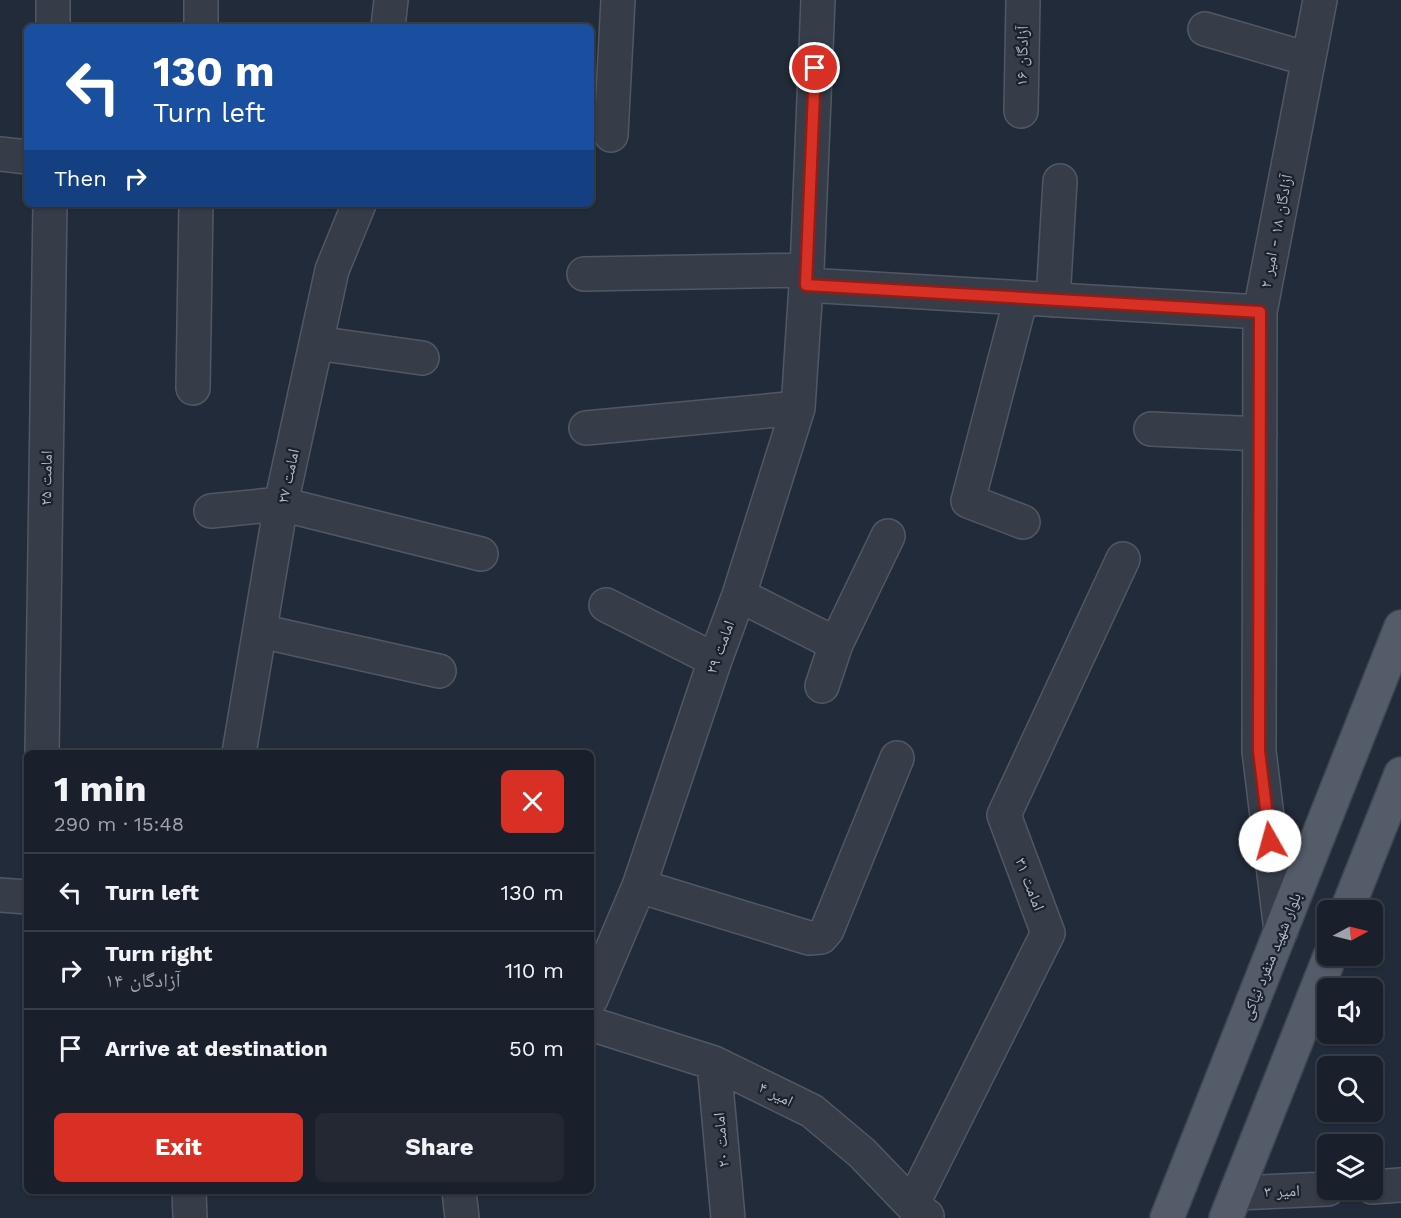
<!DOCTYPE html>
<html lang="en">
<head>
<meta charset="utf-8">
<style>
	body { margin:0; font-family:"Work Sans","Noto Naskh Arabic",sans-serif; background:#232833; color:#f1f3f6; height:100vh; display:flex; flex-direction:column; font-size:22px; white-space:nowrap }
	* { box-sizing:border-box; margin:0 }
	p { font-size:20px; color:#9fa3a9 }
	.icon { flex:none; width:33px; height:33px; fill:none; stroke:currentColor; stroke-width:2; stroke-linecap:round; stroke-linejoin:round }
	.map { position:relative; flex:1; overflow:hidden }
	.sheet { position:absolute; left:24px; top:750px; width:570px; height:444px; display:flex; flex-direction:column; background:#1a202b; border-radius:9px; box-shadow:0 2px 4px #0004,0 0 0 2px #383e47 }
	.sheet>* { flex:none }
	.banner { position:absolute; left:24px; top:24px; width:570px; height:183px; border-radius:9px; box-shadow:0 2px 4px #0004,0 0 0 2px #383e47; background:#1a4fa0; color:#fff; overflow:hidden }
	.needle { width:39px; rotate:83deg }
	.controls { position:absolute; left:1317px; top:900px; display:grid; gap:12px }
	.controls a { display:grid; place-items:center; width:66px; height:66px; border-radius:9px; background:#1a202b; box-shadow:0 2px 4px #0004,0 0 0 2px #383e47; font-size:30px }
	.pin { position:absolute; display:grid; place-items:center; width:51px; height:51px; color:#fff; margin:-26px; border:3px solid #fff; border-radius:50%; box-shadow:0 2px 6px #0007 }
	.me { position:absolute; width:66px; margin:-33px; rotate:353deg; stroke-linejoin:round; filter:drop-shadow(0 0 4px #0008) }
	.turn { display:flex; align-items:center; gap:21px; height:126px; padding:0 30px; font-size:27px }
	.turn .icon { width:78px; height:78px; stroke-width:2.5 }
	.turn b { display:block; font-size:42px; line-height:51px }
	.then { display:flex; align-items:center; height:57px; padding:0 30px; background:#0003; gap:12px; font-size:22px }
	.round { display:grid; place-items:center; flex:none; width:63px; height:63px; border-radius:9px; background:#232833 }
	.summary { display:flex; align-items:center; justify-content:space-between; height:102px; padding:0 30px }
	h1 { font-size:36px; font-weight:700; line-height:45px }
	.cta { display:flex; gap:12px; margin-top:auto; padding:12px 30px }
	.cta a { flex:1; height:69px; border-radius:9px; background:#d93025; color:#fff; font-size:24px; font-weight:700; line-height:69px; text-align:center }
	.cta a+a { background:#232833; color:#f1f3f6 }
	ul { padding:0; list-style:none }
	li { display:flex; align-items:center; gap:18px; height:78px; padding:0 30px; border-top:2px solid #383e47 }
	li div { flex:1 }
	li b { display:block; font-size:22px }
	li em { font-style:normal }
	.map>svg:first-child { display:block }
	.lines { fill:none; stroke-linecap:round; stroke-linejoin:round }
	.minor-casing { stroke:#515864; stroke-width:36 }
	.major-casing { stroke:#3f4652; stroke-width:36 }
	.minor { stroke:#363d49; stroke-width:33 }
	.major { stroke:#545c69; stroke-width:33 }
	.route-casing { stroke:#8d1f18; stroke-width:15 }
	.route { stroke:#d93025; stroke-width:10 }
	.labels { text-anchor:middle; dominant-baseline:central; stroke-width:4.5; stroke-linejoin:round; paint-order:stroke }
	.street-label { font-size:16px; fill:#b1b8c5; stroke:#1b222e }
</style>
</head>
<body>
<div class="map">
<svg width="1401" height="1218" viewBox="0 0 1401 1218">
	<rect width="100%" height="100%" fill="#222b39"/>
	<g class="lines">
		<defs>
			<path id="minor" d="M53,27v-27
				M201,27v-27
				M388,27l3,-27
				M1205,29l103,30
				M1021,111l2,-111
				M611,135l7,-135
				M0,154l27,3
				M584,274l223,-4
				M806,285l454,27
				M1021,298l-53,203 55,21
				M1053,300l7,-119
				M316,343l106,15
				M193,388l3,-184
				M586,428l212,-20
				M1151,429l109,5
				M211,511l70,-7 200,50
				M739,595l97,49
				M606,605l109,55
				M260,631l179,40
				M822,686l14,-42 52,-108
				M42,753l8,-549
				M239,753l42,-249 51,-234 27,-66
				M639,886l170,52 12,-1 6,-7 70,-172
				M0,895l27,2
				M1281,931l-22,-180 1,-439 60,-312
				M591,999l48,-113 76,-226 24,-65 59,-187 9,-138 11,-270
				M591,1024l123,39 98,48 50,42 50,52 15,11
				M714,1063l14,155
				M1372,1187l29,-2
				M189,1191l1,27
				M459,1191l3,27
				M1236,1193l92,-4
				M912,1205l136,-272 -44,-118 119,-256"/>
			<path id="major" d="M1347,910l54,-136
				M1167,1218l234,-591
				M1226,1218l104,-262"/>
		</defs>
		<use href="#minor" class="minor-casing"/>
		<use href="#major" class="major-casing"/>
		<use href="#minor" class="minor"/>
		<use href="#major" class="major"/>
	</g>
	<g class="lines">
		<defs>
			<path id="route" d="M815,68l-9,217 454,27 -1,439 11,90"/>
		</defs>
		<use href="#route" class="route-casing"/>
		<use href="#route" class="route"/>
	</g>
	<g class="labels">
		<g class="street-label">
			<text transform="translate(1022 56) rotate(-89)">آزادگان ۱۶</text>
			<text transform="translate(1276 231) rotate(-79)">آزادگان ۱۸ - امیر ۲</text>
			<text transform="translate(288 476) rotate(-78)">امامت ۲۷</text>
			<text transform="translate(46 478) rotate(-89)">امامت ۲۵</text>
			<text transform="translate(720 647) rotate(-70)">امامت ۲۹</text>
			<text transform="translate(1030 884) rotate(69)">امامت ۳۱</text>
			<text transform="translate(1271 956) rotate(-68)">بلوار شهید منفرد نیاکی</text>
			<text transform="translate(776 1094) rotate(26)">امیر ۴</text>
			<text transform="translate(721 1140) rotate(-95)">امامت ۲۰</text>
			<text transform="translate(1282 1191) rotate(-2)">امیر ۳</text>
		</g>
	</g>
</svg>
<div class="controls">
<a><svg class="needle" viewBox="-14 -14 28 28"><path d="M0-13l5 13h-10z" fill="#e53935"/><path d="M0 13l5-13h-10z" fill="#9fa3a9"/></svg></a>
<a><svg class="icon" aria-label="sound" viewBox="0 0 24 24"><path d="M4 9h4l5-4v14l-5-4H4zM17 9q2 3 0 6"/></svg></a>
<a><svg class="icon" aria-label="search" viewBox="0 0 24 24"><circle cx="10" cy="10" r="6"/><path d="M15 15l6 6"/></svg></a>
<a><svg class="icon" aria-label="layers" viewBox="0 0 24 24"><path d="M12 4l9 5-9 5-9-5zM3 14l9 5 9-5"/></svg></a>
</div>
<div class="pin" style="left:815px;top:68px;background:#d93025"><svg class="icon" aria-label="arrive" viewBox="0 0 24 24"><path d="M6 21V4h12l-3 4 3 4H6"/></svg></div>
<svg class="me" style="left:1270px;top:841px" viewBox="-20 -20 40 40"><circle r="19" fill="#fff"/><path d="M0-13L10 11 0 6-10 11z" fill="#d93025"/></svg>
<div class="banner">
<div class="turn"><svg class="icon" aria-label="left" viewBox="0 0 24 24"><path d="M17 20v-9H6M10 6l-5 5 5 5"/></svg><div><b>130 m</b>Turn left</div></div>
<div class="then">Then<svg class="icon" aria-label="right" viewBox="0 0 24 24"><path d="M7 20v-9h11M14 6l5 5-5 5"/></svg></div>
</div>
<section class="sheet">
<div class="summary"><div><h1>1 min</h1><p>290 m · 15:48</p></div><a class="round" style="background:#d93025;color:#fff"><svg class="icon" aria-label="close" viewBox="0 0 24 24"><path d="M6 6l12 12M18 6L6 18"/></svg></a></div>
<ul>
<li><svg class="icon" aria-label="left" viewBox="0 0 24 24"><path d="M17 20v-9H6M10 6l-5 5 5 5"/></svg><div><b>Turn left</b></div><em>130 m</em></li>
<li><svg class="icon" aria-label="right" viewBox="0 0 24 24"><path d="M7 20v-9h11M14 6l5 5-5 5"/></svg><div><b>Turn right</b><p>آزادگان ۱۴</p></div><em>110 m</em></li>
<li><svg class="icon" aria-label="arrive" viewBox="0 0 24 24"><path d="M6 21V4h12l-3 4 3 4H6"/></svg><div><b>Arrive at destination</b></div><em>50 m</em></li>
</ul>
<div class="cta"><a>Exit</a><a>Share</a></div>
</section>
</div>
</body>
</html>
